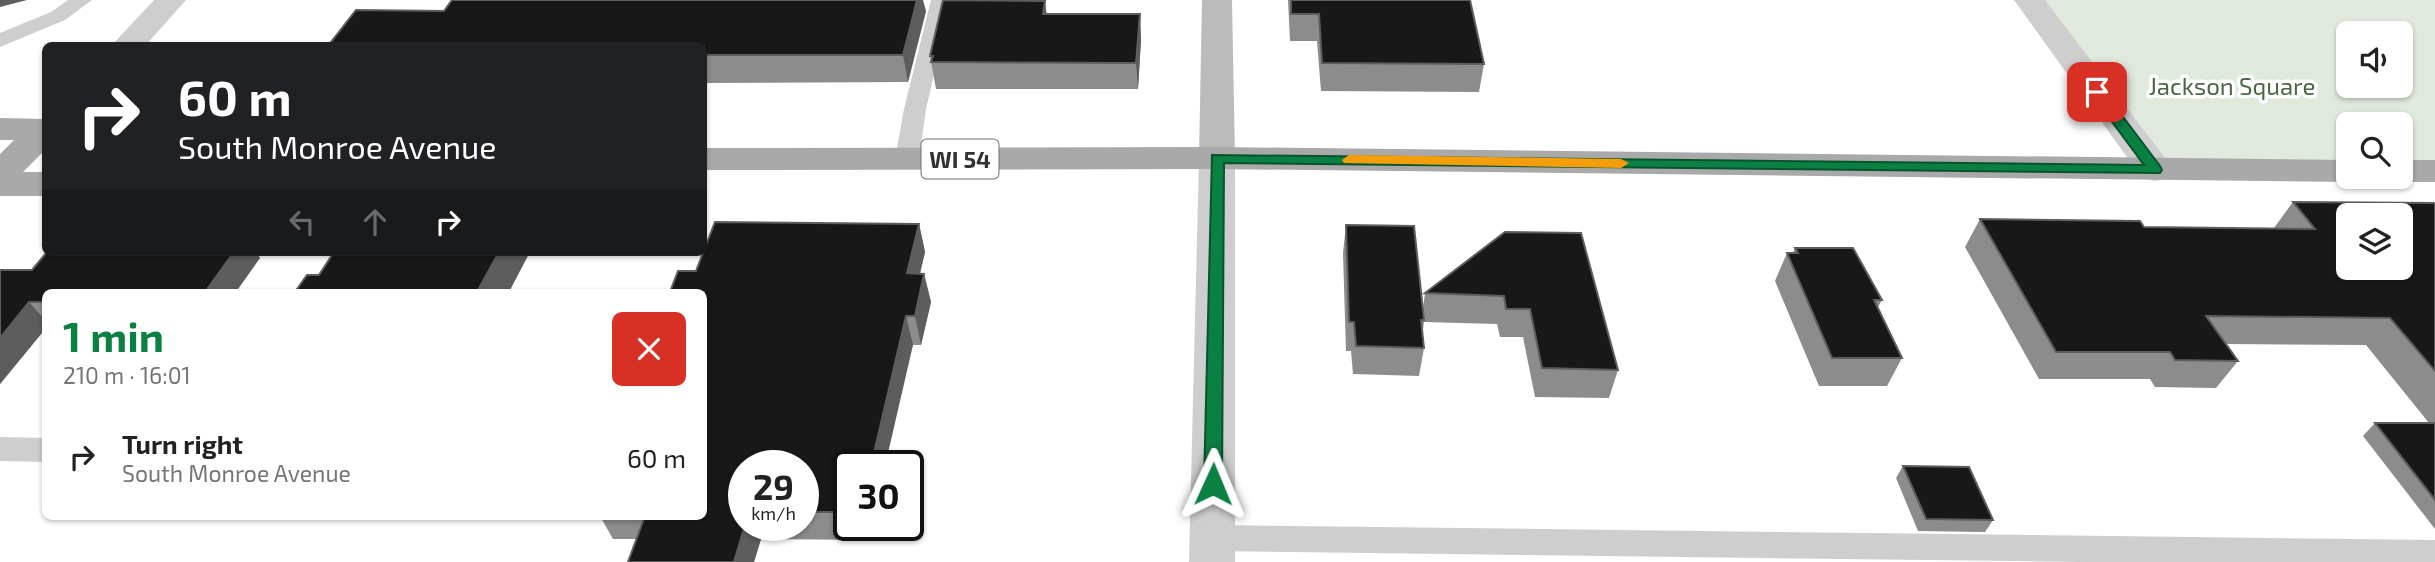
<!DOCTYPE html>
<html lang="en">
<head>
<meta charset="utf-8">
<style>
	body { margin:0; font-family:"Exo 2",sans-serif; background:#f2f2f2; color:#222; height:100vh; display:flex; flex-direction:column; font-size:26px; white-space:nowrap }
	* { box-sizing:border-box; margin:0 }
	p { font-size:23px; color:#767676 }
	.icon { flex:none; width:38px; height:38px; fill:none; stroke:currentColor; stroke-width:2; stroke-linecap:round; stroke-linejoin:round }
	.map { position:relative; flex:1; overflow:hidden }
	.side { position:absolute; left:42px; top:289px; width:665px; height:231px; display:flex; flex-direction:column; background:#fff; border-radius:10px; box-shadow:0 2px 5px #0004 }
	.side>* { flex:none }
	.top-card { position:absolute; left:42px; top:42px; width:665px; height:214px; border-radius:10px; box-shadow:0 2px 5px #0004; background:#202124; color:#fff; overflow:hidden }
	.controls { position:absolute; left:2336px; top:21px; display:grid; gap:14px }
	.controls a { display:grid; place-items:center; width:77px; height:77px; border-radius:10px; background:#fff; box-shadow:0 2px 5px #0004; font-size:35px }
	.speed { position:absolute; left:728px; top:450px; display:flex; gap:14px; font-size:35px; font-weight:700; text-align:center }
	.speed>* { display:grid; place-content:center; width:91px; height:91px; border-radius:50%; background:#fff; box-shadow:0 2px 5px #0004; line-height:1 }
	.speed small { font-size:18px; font-weight:400 }
	.speed .limit { border:4px solid #111; border-radius:10px; background:#fff; color:#111 }
	.pin { position:absolute; display:grid; place-items:center; width:60px; height:60px; color:#fff; margin:-30px; border-radius:14px; box-shadow:0 4px 10px #0006 }
	.me { position:absolute; width:77px; margin:-38px; rotate:1deg; stroke-linejoin:round; filter:drop-shadow(0 0 5px #0008) }
	.turn { display:flex; align-items:center; gap:24px; height:147px; padding:0 21px; font-size:32px }
	.turn .icon { width:91px; height:91px; stroke-width:2.5 }
	.turn b { display:block; font-size:49px; line-height:60px }
	.lanes { display:flex; align-items:center; height:66px; padding:0 21px; background:#0003; justify-content:center; gap:35px; direction:ltr }
	.lanes .off { opacity:.35 }
	.round { display:grid; place-items:center; flex:none; width:74px; height:74px; border-radius:10px; background:#f2f2f2 }
	.head { display:flex; align-items:center; justify-content:space-between; height:119px; padding:0 21px }
	h1 { font-size:42px; font-weight:700; line-height:52px; color:#0b8043 }
	ul { padding:0; list-style:none }
	li { display:flex; align-items:center; gap:21px; height:98px; padding:0 21px }
	li div { flex:1 }
	li b { display:block; font-size:26px }
	li em { font-style:normal }
	.map>svg:first-child { display:block }
	.green { fill:#e1e9de; fill-rule:evenodd }
	.lines { fill:none; stroke-linecap:round; stroke-linejoin:round }
	.lane { fill:#cecece; fill-rule:evenodd }
	.street { fill:#cecece; fill-rule:evenodd }
	.secondary { fill:#bbb; fill-rule:evenodd }
	.primary { fill:#a9a9a9; fill-rule:evenodd }
	.wall { fill:#8c8c8c; fill-rule:evenodd }
	.shaded-wall { fill:#5d5d5d }
	.building { fill:#181818; stroke:#5d5d5d; stroke-width:2; fill-rule:evenodd }
	.route { fill:#0b8043; stroke:#07532c; stroke-width:2 }
	.slow { fill:#f59e0b }
	.labels { text-anchor:middle; dominant-baseline:central; stroke-width:7; stroke-linejoin:round; paint-order:stroke }
	.shield { fill:#fff; stroke:#6f6f6f; stroke-width:2 }
	.shield-label { font-size:23px; font-weight:bold; fill:#313131 }
	.park-label { font-size:24px; fill:#4c6743; stroke:#fff }
</style>
</head>
<body>
<div class="map">
<svg width="2435" height="562" viewBox="0 0 2435 562">
	<rect width="100%" height="100%" fill="#fff"/>
	<path class="green" d="M2029,0h406v171h-34v-47h-53v47l-193,-1zM2348,33h53v53h-53z"/>
	<g class="lines">
		<path class="lane" d="M68,0h24l-27,20 -65,27v-14l51,-21z
			M931,0h20l-25,109 -7,50 -4,5 -8,3 -8,-3 -4,-5 9,-50z
			M0,437l46,1v24l-46,-1z
			M1212,525l1223,15v22h-350l-873,-11 -11,-4 -5,-9 5,-9z"/>
		<path class="street" d="M154,0h32l-41,46h-34z
			M2014,0h31l123,162 5,8 -5,8 -13,3 -13,-3z
			M1217,147l12,3 6,8v404h-46l10,-404 6,-8z"/>
		<path class="secondary" d="M1202,0h30l3,158 -6,8 -12,3 -12,-3 -6,-8z"/>
		<path class="primary" d="M0,118l46,1v30l-23,23h23v24h-46v-42l14,-14h-14z
			M1217,147l1131,13v17h14l-14,5 -1131,-13 -513,1v-22z
			M2401,160h34v22h-34l-13,-3 -1,-2h14z"/>
	</g>
	<path class="wall" d="M1288,0h182l14,64 -5,28 -158,-1 -4,-50h-27z
		M1045,1l1,13h94l1,26 -3,49h-202l-6,-33z
		M444,11h482l-18,71 -204,1v-37z
		M2293,202l142,2v325l-72,-93 12,-13h54l-63,-78 -140,-1 12,17 -22,27 -61,-1 -5,-8h-111l-74,-132 15,-28 164,8 130,1z
		M919,224l6,28 -5,22h4l7,28 -10,43h-8l-64,121v59h23l-4,15 -107,-1 -7,23h-126l9,-23h-24l-13,-23h104l-8,-245zM744,466h59v59h-59z
		M1346,225l77,83 2,-15 80,-61 113,138 -9,28 -74,-1 -12,-60h-23l-3,-13 -73,-2 -2,13 2,13 -5,28 -66,-2 -2,-23h-5l-3,-98z
		M1795,248l87,52 -4,7 24,51 -15,28h-68l-44,-105 12,-28h6z
		M257,254l3,4 -214,34v36l-46,56v-114h32z
		M1903,466l90,54 -8,12 -67,-1 -22,-53z"/>
	<path class="shaded-wall" d="M0,0h27l-27,7z
		M917,0h6l3,11 -18,71 -5,-27z
		M1045,1l3,25 -5,-12z
		M1140,14l1,26 -3,49 -2,-26z
		M919,224l6,28 -12,50 -6,-29z
		M234,252h24l-1,2 3,4 -24,34h-31z
		M499,252h31l-21,40h-32z
		M924,274l7,28 -10,43 -6,-29z
		M29,302l17,19v7l-46,56v-46z
		M906,316l7,29 -28,121h-14z
		M745,525h10l6,14 -7,23h-20z
		M863,525h9l-4,15z"/>
	<path class="building" d="M452,0h465l-14,55h-199v-9h-376l28,-36 88,1z
		M943,0l102,1 -2,13h97l-4,49 -205,-1 2,-6h-3z
		M1291,0h179l14,64 -162,-1 -3,-49h-28z
		M2293,202l141,1 1,1v167l-45,-53 -184,-2 32,45 -63,-1 -5,-8h-114l-76,-133 160,2 4,6 171,2zM2348,215h53v53h-53z
		M715,222l204,2 -12,49 17,1 -9,42h-9l-35,150h-22v46h-46v-46h-59v59h1l-11,37h-106l17,-46h59v-224h-34l8,-21h18z
		M1346,225l68,1 10,94h-3l3,28 -68,-2 -2,-24h-5z
		M1505,232l76,1 37,137 -76,-2 -12,-59h-24l-2,-13 -79,-3z
		M1795,248h58l29,52h-8l28,58h-70l-45,-105h11z
		M47,252h187l-29,40h-159v10h-17l-29,36v-68h32z
		M334,252h165l-22,40h-182l12,-17h12z
		M2375,423h60v77z
		M1903,466l66,1 24,53 -67,-1z"/>
	<path class="route" d="M2097,88l5,1 58,77 2,4 -2,3 -936,-10 -2,321 -3,5 -6,2 -7,-2 -2,-5 8,-329 932,10 -54,-73z"/>
	<path class="slow" d="M1349,155l272,4 8,4 -8,5 -277,-5 -2,-3z"/>
	<g class="labels">
		<rect class="shield" x="921.5" y="139.5" width="77" height="39" rx="5"/>
		<g class="shield-label">
			<text x="960" y="159">WI 54</text>
		</g>
		<g class="park-label">
			<text x="2232" y="85">Jackson Square</text>
		</g>
	</g>
</svg>
<div class="controls">
<a><svg class="icon" aria-label="sound" viewBox="0 0 24 24"><path d="M4 9h4l5-4v14l-5-4H4zM17 9q2 3 0 6"/></svg></a>
<a><svg class="icon" aria-label="search" viewBox="0 0 24 24"><circle cx="10" cy="10" r="6"/><path d="M15 15l6 6"/></svg></a>
<a><svg class="icon" aria-label="layers" viewBox="0 0 24 24"><path d="M12 4l9 5-9 5-9-5zM3 14l9 5 9-5"/></svg></a>
</div>
<div class="speed"><div>29<small>km/h</small></div><div class="limit">30</div></div>
<div class="pin" style="left:2097px;top:92px;background:#d93025"><svg class="icon" aria-label="arrive" viewBox="0 0 24 24"><path d="M6 21V4h12l-3 4 3 4H6"/></svg></div>
<svg class="me" style="left:1213px;top:484px" viewBox="-20 -20 40 40"><path d="M0-17L14 15 0 8-14 15z" fill="#0b8043" stroke="#fff" stroke-width="4"/></svg>
<div class="top-card">
<div class="turn"><svg class="icon" aria-label="right" viewBox="0 0 24 24"><path d="M7 20v-9h11M14 6l5 5-5 5"/></svg><div><b>60 m</b>South Monroe Avenue</div></div>
<div class="lanes"><svg class="icon off" aria-label="left" viewBox="0 0 24 24"><path d="M17 20v-9H6M10 6l-5 5 5 5"/></svg><svg class="icon off" aria-label="ahead" viewBox="0 0 24 24"><path d="M12 20V5M6 11l6-6 6 6"/></svg><svg class="icon" aria-label="right" viewBox="0 0 24 24"><path d="M7 20v-9h11M14 6l5 5-5 5"/></svg></div>
</div>
<section class="side">
<div class="head"><div><h1>1 min</h1><p>210 m · 16:01</p></div><a class="round" style="background:#d93025;color:#fff"><svg class="icon" aria-label="close" viewBox="0 0 24 24"><path d="M6 6l12 12M18 6L6 18"/></svg></a></div>
<ul>
<li><svg class="icon" aria-label="right" viewBox="0 0 24 24"><path d="M7 20v-9h11M14 6l5 5-5 5"/></svg><div><b>Turn right</b><p>South Monroe Avenue</p></div><em>60 m</em></li>
</ul>
</section>
</div>
</body>
</html>
